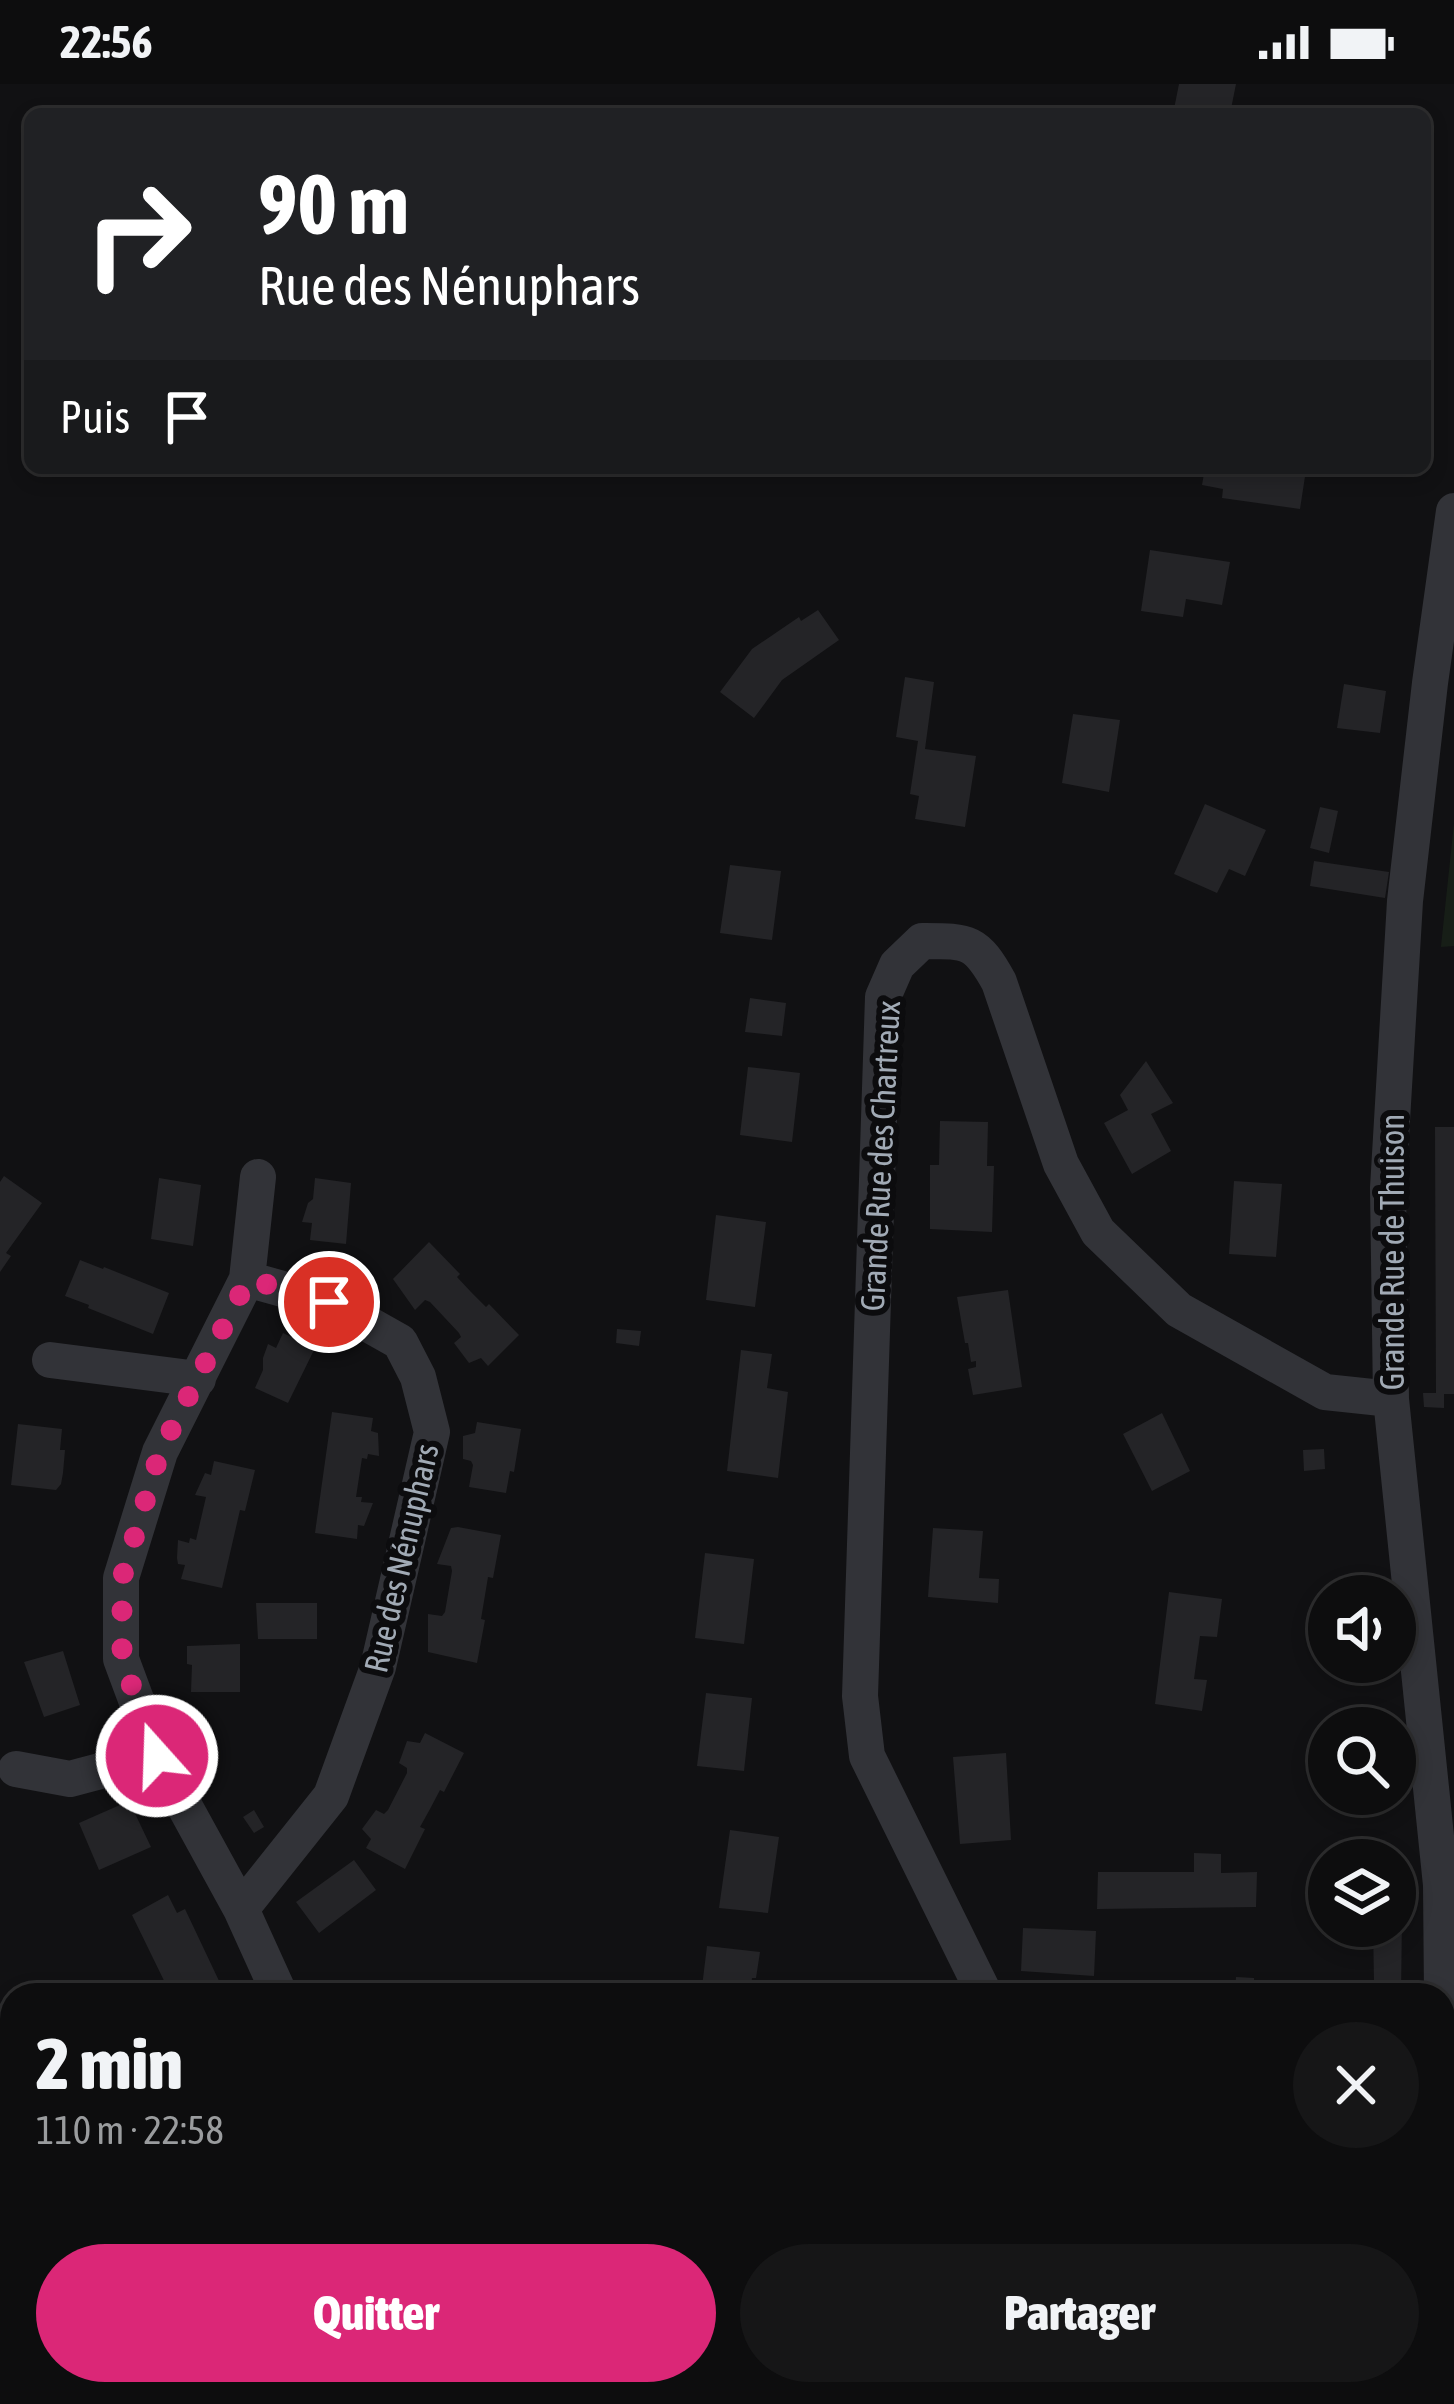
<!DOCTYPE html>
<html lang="fr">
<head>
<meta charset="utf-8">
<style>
	body { margin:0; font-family:"Asap Condensed",sans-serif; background:#161617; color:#f1f3f6; height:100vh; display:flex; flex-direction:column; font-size:45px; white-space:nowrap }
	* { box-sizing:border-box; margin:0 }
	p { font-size:39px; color:#9a9c9e }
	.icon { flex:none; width:66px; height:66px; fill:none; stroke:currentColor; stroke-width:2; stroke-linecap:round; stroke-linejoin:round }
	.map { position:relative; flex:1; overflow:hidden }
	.panel { position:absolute; left:0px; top:1899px; width:1455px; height:423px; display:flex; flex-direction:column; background:#0d0d0e; border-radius:36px 36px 0 0; box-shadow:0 6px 18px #0003,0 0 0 3px #2d2d2e }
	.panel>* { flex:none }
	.hud { position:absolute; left:24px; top:24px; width:1407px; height:366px; border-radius:18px; box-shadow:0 6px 18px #0003,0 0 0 3px #2d2d2e; background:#202124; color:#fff; overflow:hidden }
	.tools { position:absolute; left:1308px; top:1491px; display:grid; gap:24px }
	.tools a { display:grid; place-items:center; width:108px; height:108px; border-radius:50%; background:#0d0d0e; box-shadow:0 6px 18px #0003,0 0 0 3px #2d2d2e; font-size:60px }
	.pin { position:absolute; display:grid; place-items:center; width:102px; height:102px; color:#fff; margin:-51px; border:6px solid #fff; border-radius:50%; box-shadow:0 3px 12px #0007 }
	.me { position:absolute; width:132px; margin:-66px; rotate:340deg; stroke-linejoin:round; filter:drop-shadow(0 0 9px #0008) }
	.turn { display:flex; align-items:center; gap:42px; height:252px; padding:0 36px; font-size:54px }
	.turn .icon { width:156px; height:156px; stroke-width:2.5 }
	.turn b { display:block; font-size:84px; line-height:102px }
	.then { display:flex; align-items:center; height:114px; padding:0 36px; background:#0003; gap:24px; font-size:45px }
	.round { display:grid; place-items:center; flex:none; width:126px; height:126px; border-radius:63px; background:#161617 }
	.head { display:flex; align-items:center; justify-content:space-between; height:204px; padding:0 36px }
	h1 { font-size:72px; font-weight:800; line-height:90px }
	.action { display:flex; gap:24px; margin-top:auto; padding:24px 36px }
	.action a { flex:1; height:138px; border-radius:72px; background:#db2777; color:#fff; font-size:48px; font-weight:800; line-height:138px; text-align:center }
	.action a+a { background:#161617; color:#f1f3f6 }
	.status { display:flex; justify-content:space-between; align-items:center; height:84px; padding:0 60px; background:#0d0d0e; direction:ltr }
	.status svg { height:33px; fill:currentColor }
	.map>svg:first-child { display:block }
	.green { fill:#171e17 }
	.building { fill:#242427 }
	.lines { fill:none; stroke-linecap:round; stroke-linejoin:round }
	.minor { stroke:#323338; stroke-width:36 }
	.route { stroke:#db2777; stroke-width:21; stroke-dasharray:0 37.8 }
	.labels { text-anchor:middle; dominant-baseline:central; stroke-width:12; stroke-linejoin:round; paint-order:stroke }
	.street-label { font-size:33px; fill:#a1aab5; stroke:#0c0c0e }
</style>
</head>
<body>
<div class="status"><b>22:56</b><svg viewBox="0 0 49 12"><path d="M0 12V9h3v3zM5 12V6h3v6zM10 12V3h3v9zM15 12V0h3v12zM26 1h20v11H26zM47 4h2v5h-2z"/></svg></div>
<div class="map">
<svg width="1454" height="2320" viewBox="0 0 1454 2320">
	<rect width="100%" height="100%" fill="#111113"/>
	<path class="green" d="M1454,739v123l-13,1v-1z"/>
	<path class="building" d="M1179,0h57l-6,30h-57z
		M1205,384l101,2 -6,39 -78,-11 1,-9 -21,-4z
		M1150,466l80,12 -8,43 -36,-6 -3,18 -42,-6z
		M818,526l21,30 -57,40 -28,38 -34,-26 32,-43 47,-32 2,4z
		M905,593l29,5 -9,67 51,7 -11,71 -50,-8 4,-23 -9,-2 8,-53 -22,-4z
		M1344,600l42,7 -6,42 -43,-5z
		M1073,630l47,6 -11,72 -47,-9z
		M1205,720l61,26 -21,46 -16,-7 -12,24 -43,-19z
		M1320,723l18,4 -9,42 -19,-5z
		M1314,777l75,11 -4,26 -75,-12z
		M730,781l51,6 -9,69 -52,-7z
		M750,914l36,5 -4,33 -37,-4z
		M1146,977l27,42 -22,11 20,37 -39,23 -28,-51 24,-13 -8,-15z
		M748,983l52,6 -8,69 -52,-7z
		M940,1037l48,1 -1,44h7l-2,66 -62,-3v-64h9z
		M1435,1043h19v267h-10v14l-20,-1 -1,-14h13z
		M4,1092l38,27 -36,50 5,3 -11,16v-90z
		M159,1094l42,7 -8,61 -42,-7z
		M315,1094l36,5 -5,61 -36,-4 2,-17 -10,-1 6,-19 5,-4z
		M1234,1097l48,3 -6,73 -47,-3z
		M716,1131l50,7 -11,85 -49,-7z
		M429,1158l31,32 -3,3 14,15 15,15 3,-3 30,31 -31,31 -7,-8 -12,5 -15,-20 7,-6 -2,-4 -29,-31 -5,-2 -10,10 -22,-31z
		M80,1176l23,9 1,-2 65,26 -16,41 -65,-26 1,-3 -24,-9z
		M1008,1206l14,97 -49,8 -5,-26 8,-2v-6l-5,1 -3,-19h-3l-8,-46z
		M617,1245l24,2 -2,15 -23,-3z
		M283,1249l32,15 -27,55 -33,-15 8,-18v-12l5,-14 8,4z
		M741,1266l31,4 -5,34 21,4 -10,86 -51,-7z
		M332,1328l41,6 -2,13 7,2 1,23 -11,-2 -1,5 -5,-1 -6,39h6l-1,5 12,1 -9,23 -6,-1 -1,14 -42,-6z
		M1162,1329l28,58 -38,20 -29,-57z
		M477,1338l44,7 -7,43 -4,-1 -4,22 -37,-6 4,-22 -2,-4 -8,-2v-23l12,-3z
		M18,1340l44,5 -2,21h5l-2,23 -2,11 -5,6 -45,-5z
		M1324,1365l1,20 -21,2 -1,-21z
		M214,1377l41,9 -10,41 -5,-1 -18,78 -41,-9 4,-14 -7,-1 -1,-6 1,-18 11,3 1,-5 6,2 10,-43 -11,-2 10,-22 6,2z
		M458,1443l43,8 -8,43 -5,-1 -7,42 4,1 -8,43 -49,-11v-38l14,2 3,-4 7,-41 -1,-5 -14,-2 14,-36z
		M933,1444l50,3 -4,47 20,1 -1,24 -70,-6z
		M705,1469l49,6 -10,85 -49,-6z
		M1169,1508l53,7 -5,38 -17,-1 -6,43 13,1 -5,31 -47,-7z
		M256,1519h61v36h-59z
		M240,1560v48h-49l1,-27 -5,-1v-18z
		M63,1567l17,54 -36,12 -20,-55z
		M706,1609l46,5 -8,73 -47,-5z
		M425,1649l39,20 -20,39 -4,-2 -10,19 -10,18 5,2 -20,40 -39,-21 5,-9 -9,-10 14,-19 8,4 4,-4 19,-37v-5l-8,-5 8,-22 13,2z
		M1006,1669l5,87 -51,4 -7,-87z
		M129,1717l22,46 -52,23 -20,-47z
		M254,1726l10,17 -10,6 -11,-16z
		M730,1746l49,7 -11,76 -49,-5z
		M1194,1769l27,1v19l36,-1 -1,35 -159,2 1,-37h96z
		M354,1776l22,30 -57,43 -23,-31z
		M168,1811l9,18 8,-4 35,74 -27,12h-22l-39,-80z
		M1395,1832h7l-1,79h-44v-14l17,1 -1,-56h22z
		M1023,1844l73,3 -2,45 -73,-5z
		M707,1862l53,6 -4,26h-4l-2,17h-49z
		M1236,1893l18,1v9l30,3v5h-49z
		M427,1903l1,8h-37v-3z
		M1454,2229v91h-13l5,-70 -3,-1v-18z
		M366,2310h40l-2,10 -39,-4z"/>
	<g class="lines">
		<path class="minor" d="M258,1093l-11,102 -87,173 -39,126v81l36,97 84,153 39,86
			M50,1276l148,19
			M16,1685l54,10 87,-23
			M241,1825l90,-113 47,-129 54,-235 -14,-55 -18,-35 -71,-40 -82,-23
			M985,1911l-118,-239 -7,-60 23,-699 14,-32 25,-24c46,0 54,-1 77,41l62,182 37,68 81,78 146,82 66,7
			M1442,1911l-1,-110 -50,-486 -3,-211 17,-287 25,-218 24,-172
			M3,2049l9,25
			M1443,2222l11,-2
			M0,2283l12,1
			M127,2310l24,10
			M1225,2310l8,10
			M209,2320l21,-4 6,-6
			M1405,2320l1,-10"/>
	</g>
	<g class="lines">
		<path class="route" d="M157,1672l-35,-97v-81l38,-126 88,-173 81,23"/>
	</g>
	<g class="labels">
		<g class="street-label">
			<text transform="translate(880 1072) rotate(-87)">Grande Rue des Chartreux</text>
			<text transform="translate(1392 1168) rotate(-90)">Grande Rue de Thuison</text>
			<text transform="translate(401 1474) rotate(-77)">Rue des Nénuphars</text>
		</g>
	</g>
</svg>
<div class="tools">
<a><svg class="icon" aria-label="sound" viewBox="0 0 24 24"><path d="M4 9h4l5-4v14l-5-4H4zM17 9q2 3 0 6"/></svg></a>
<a><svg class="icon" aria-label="search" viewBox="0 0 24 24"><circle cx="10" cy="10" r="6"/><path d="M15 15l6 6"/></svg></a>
<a><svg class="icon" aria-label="layers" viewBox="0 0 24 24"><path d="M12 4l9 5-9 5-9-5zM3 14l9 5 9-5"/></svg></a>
</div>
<div class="pin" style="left:329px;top:1218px;background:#d93025"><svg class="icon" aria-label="arrive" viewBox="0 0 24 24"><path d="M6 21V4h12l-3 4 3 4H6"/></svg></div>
<svg class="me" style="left:157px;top:1672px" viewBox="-20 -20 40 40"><circle r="17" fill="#db2777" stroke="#fff" stroke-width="3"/><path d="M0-11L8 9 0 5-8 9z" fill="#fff"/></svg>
<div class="hud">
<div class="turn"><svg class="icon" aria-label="right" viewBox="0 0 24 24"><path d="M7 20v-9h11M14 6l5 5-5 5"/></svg><div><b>90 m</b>Rue des Nénuphars</div></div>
<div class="then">Puis<svg class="icon" aria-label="arrive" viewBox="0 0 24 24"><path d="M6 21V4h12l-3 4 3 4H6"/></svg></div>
</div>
<section class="panel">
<div class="head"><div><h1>2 min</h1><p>110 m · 22:58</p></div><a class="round"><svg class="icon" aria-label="close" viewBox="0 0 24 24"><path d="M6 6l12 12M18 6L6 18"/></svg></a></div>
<div class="action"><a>Quitter</a><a>Partager</a></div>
</section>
</div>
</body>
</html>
